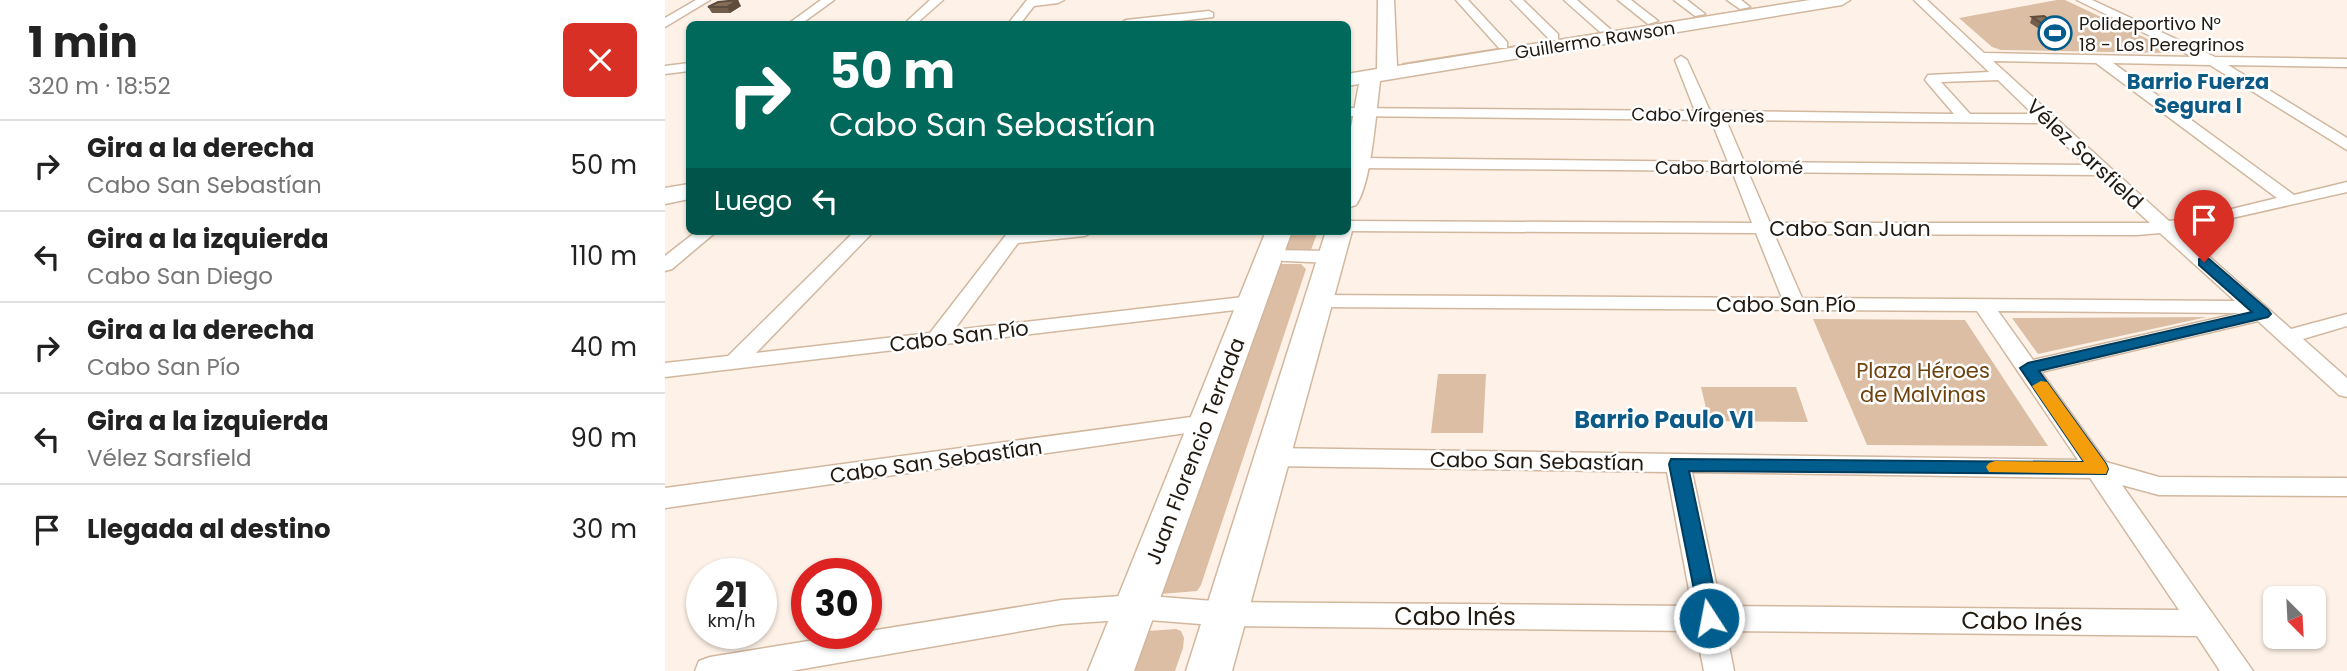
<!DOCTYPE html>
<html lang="es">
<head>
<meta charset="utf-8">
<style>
	body { margin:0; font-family:Poppins,sans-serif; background:#f2f2f2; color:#222; height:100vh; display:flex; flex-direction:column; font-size:26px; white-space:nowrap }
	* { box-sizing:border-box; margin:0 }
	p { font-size:23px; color:#767676 }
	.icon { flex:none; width:38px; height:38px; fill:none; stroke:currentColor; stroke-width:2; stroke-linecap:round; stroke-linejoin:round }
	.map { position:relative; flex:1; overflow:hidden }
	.panel { display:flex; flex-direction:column; background:#fff; width:665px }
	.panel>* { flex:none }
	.guide { position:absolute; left:21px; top:21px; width:665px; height:214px; border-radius:10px; box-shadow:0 2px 5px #0004; background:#00695c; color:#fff; overflow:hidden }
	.needle { width:46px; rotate:156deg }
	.controls { position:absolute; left:1598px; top:586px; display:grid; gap:14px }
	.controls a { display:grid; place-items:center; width:63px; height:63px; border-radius:10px; background:#fff; box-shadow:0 2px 5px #0004; font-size:35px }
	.speed { position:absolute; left:21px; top:558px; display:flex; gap:14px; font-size:35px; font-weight:700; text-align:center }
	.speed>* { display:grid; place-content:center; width:91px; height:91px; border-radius:50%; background:#fff; box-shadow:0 2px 5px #0004; line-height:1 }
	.speed small { font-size:18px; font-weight:400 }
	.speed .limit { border:10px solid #d22; background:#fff; color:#111 }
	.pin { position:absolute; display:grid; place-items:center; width:60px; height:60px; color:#fff; margin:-72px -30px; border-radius:50% 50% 50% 0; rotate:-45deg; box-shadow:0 0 7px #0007 }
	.pin .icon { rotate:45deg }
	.me { position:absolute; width:77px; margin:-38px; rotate:349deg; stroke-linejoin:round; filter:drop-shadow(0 0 5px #0008) }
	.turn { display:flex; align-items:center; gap:24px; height:147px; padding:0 28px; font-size:32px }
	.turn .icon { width:91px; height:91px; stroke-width:2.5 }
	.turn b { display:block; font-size:49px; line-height:60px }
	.then { display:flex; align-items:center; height:66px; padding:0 28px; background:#0003; gap:14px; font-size:26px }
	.round { display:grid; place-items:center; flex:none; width:74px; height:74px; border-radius:10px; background:#f2f2f2 }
	.headline { display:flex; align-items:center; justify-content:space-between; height:119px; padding:0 28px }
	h1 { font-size:42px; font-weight:700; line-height:52px }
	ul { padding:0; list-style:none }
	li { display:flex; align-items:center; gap:21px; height:91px; padding:0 28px; border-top:2px solid #e0e0e0 }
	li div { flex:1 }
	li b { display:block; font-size:26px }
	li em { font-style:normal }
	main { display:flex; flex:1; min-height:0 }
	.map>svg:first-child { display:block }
	.green { fill:#dbbea4 }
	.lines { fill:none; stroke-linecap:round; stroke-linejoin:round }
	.street-casing { stroke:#d2b79f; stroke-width:3 }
	.secondary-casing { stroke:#d2b79f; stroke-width:3 }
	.street { fill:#fff; fill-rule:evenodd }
	.secondary { fill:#fff; fill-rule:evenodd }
	.wall { fill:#735e4b }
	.shaded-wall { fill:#5e4c3d }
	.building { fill:#866d57; stroke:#5e4c3d; stroke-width:2 }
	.route { fill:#005d8d; stroke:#003c5c; stroke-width:2 }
	.slow { fill:#f59e0b }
	.labels { text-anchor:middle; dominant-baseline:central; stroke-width:5; stroke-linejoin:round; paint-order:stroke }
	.far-poi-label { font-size:18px; fill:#221910; stroke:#fff; text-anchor:start }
	.far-street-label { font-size:18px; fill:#221910; stroke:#fff }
	.far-quarter-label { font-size:21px; font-weight:bold; fill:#0d5a87; stroke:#fff }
	.street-label { font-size:21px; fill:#221910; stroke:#fff }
	.park-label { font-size:21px; fill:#6f430e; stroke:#fff }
	.quarter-label { font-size:24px; font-weight:bold; fill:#0d5a87; stroke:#fff }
	.near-street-label { font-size:24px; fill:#221910; stroke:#fff }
</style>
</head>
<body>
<main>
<section class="panel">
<div class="headline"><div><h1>1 min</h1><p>320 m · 18:52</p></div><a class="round" style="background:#d93025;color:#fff"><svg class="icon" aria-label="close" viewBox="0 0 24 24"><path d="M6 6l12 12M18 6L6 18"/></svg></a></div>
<ul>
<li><svg class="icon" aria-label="right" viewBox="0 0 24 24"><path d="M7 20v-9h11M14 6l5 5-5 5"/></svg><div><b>Gira a la derecha</b><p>Cabo San Sebastían</p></div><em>50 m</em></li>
<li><svg class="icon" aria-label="left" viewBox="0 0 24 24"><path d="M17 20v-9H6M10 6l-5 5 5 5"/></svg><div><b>Gira a la izquierda</b><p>Cabo San Diego</p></div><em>110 m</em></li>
<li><svg class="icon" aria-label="right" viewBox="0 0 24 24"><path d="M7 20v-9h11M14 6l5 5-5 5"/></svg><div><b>Gira a la derecha</b><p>Cabo San Pío</p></div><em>40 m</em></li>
<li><svg class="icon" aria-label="left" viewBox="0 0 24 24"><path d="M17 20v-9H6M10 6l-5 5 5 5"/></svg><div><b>Gira a la izquierda</b><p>Vélez Sarsfield</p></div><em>90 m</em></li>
<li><svg class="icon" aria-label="arrive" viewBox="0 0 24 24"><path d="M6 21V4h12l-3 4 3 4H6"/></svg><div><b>Llegada al destino</b></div><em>30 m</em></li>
</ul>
</section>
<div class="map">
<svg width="1682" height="671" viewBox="0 0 1682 671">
	<rect width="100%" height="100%" fill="#fef2e8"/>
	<path class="green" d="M1139,0h20l-419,67 -3,-4z
		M1392,0h8l106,50 -2,3 -168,-3 -9,-3 -33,-29z
		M623,231h30l-7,19 -27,2z
		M617,264h19l5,5 -105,316 -4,6 -36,3 117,-328z
		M1542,317l-169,37 -26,-36z
		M1148,319l152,1 83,126 -181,-1z
		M773,374h48l-3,59h-52z
		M1036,387h95l12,35 -99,-1z
		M511,629l5,2 3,7 -1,10 -8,23h-50l23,-40z"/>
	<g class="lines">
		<defs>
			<path id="street" d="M31,0h14l-45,27v-9z
				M156,0h13l-33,24h-13z
				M265,0h13l-27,24h-12z
				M362,0h37l-6,3 -24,3 -14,18h-12z
				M791,0h12l39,42v6h-8z
				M846,0h12l35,34v6h-8z
				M899,0h13l33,29 -10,3z
				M953,0h13l27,21 -10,3z
				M1009,0h13l18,14 -10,2z
				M1062,0h14l9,7 -10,2z
				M1249,0h13l57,53 209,4 -116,-57h15l123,57 132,2v8l-119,-2 119,73v12l-137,-85 -97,-2 181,132 53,-13v10l-168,38 112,99 56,-15v12l-44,13 44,39v19l-8,-2 -81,-74 -217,51 65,90 53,15 188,1v18l-188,-1 -37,-10 131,186h-33l-23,-35 -471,-5 8,40h-30l-8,-40 -470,-5 -90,-7 -74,5 -271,47h-96l4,-10 11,-4 352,-57 74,-5 90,7 466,4 -25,-134 -396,-6 -9,-3 -3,-6 3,-6 9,-3 807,12 -101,-149 -660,-4 -7,-2 -3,-4 3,-4 7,-2 465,3 -26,-65 -410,-2 1,-10 405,2 -20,-52 -375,-3 -8,-5 8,-5 371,4 -17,-42 -364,-4v-8l348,3 -20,-51 6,-4 6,4 23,51 244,3 -29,-34 3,-5 61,-3zM1328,61l103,2 181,135 -82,20 -26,3zM1333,80l35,34h-63l-29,-32zM1061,120l317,3 43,42 -342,-3zM1083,172l349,3 53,48h-380zM1495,233l75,68 -433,-3 -28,-64 363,1zM1333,311l242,2 -207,47zM1027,472l398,6 89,132 -458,-4z
				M544,11l4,2v4l-59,7h-34l6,-4z
				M24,63v8l-24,3v-8z
				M32,231h20l-45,38 -7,2v-15z
				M190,231h19l-118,122 174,-20 79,-102h85l-9,5 -67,7 -64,87 298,-34 7,2 3,4 -3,4 -7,2 -587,69v-14l63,-7z
				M605,250l61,1 9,6 -9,6 -68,-3 -2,-4z
				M541,415l8,2 4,6 -4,6 -549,79v-20z"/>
			<path id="secondary" d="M713,0h16l3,66 413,-66h40l-8,5 -462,76c-4,30 -8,101 -24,124l-9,3v-59l12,-65 -12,2v-12l30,-5z
				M24,184v15l-24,5v-16z
				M682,225l5,6 -120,440h-46l140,-440h21z
				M601,231h26l-158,440h-46z"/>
		</defs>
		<use href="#street" class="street-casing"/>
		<use href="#secondary" class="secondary-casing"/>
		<use href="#street" class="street"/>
		<use href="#secondary" class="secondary"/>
	</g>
	<path class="wall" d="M76,6l-11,7h-18l-4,-6z
		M1367,17l26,8 -2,7h-12l-14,-9z"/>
	<path class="shaded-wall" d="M73,0l3,6 -11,7 -3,-6z"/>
	<path class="building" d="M73,0l-11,7h-19l10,-5z
		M1379,16l14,9 -12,1 -14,-9z"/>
	<path class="route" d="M1539,258l5,1 59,51 3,4 -3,3 -229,54 67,93 2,5 -2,5 -417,-3 31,147 -4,7 -7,2 -8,-2 -32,-161 2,-5 413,3 -64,-94 8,-5 224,-51 -53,-47v-6z"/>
	<path class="slow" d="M1376,381l6,1 59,82 2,5 -2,5 -117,-2 -3,-5 3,-4 6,-2 89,1 -52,-76z"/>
	<defs>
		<symbol id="stadium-ring" viewBox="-11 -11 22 22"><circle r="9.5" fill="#fff" stroke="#005d8d" stroke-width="1.5"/><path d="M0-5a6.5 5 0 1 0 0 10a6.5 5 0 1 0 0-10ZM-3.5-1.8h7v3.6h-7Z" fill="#005d8d"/></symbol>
	</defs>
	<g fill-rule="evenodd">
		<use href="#stadium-ring" x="1371" y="14" width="38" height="38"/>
	</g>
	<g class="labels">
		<g class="far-poi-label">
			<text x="1414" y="23">Polideportivo N°<tspan x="1414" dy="21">18 - Los Peregrinos</tspan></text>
		</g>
		<g class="far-street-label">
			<text transform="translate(930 40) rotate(-9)">Guillermo Rawson</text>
			<text transform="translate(1033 115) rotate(1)">Cabo Vírgenes</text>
			<text x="1064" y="167">Cabo Bartolomé</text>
		</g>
		<g class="far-quarter-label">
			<text x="1533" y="81">Barrio Fuerza<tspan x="1533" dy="24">Segura I</tspan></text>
		</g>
		<g class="street-label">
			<text transform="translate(1420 154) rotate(43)">Vélez Sarsfield</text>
			<text x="1185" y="228">Cabo San Juan</text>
			<text x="1121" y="304">Cabo San Pío</text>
			<text transform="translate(294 336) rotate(-7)">Cabo San Pío</text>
			<text transform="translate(530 451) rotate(-69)">Juan Florencio Terrada</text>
			<text transform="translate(271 461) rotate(-8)">Cabo San Sebastían</text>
			<text transform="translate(872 461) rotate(1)">Cabo San Sebastían</text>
		</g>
		<g class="park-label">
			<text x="1258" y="370">Plaza Héroes<tspan x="1258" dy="24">de Malvinas</tspan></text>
		</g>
		<g class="quarter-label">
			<text x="999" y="419">Barrio Paulo VI</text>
		</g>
		<g class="near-street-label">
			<text x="790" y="616">Cabo Inés</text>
			<text transform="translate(1357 621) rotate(1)">Cabo Inés</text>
		</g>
	</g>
</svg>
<div class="controls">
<a><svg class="needle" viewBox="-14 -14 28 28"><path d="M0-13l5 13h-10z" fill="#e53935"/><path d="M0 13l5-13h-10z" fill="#767676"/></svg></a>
</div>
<div class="speed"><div>21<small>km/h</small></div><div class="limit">30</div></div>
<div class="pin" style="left:1539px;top:262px;background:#d93025"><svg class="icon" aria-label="arrive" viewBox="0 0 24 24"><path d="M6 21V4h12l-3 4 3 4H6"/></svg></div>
<svg class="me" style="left:1044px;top:618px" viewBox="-20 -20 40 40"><circle r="17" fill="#005d8d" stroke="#fff" stroke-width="3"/><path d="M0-11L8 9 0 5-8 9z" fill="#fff"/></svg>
<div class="guide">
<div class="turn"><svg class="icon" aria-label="right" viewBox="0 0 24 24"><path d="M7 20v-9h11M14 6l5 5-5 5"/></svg><div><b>50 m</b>Cabo San Sebastían</div></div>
<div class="then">Luego<svg class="icon" aria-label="left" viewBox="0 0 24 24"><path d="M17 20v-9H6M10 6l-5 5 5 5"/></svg></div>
</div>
</div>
</main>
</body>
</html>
